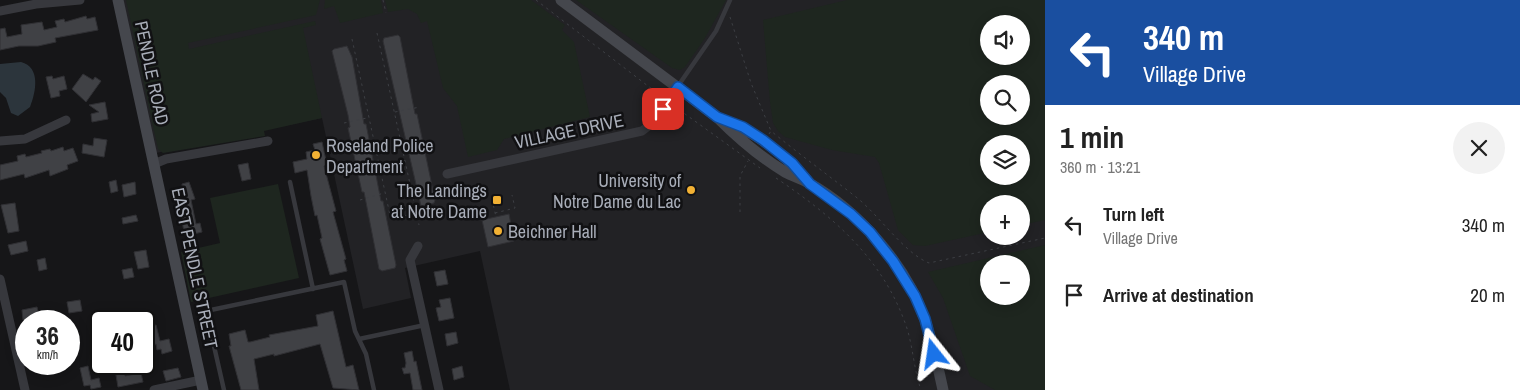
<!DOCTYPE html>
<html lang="en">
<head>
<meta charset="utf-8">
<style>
	body { margin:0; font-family:"Archivo Narrow",sans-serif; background:#f2f2f2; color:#222; height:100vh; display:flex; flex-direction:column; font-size:19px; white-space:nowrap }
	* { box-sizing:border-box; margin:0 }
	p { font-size:16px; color:#767676 }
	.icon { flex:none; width:28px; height:28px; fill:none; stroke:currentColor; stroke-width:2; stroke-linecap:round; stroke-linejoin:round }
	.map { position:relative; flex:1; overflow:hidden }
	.panel { display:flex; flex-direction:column; background:#fff; width:475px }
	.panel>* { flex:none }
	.hud { background:#1a4fa0; color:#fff; overflow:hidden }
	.controls { position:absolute; left:980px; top:15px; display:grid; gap:10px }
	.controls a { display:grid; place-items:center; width:50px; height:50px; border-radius:50%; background:#fff; box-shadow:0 2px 12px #0003; font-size:25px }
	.speed { position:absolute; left:15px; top:310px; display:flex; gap:10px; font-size:25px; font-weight:700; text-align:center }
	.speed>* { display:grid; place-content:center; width:65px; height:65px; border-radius:50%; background:#fff; box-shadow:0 2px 12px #0003; line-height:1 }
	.speed small { font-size:12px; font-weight:400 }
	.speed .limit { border:2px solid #111; border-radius:8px; background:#fff; color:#111 }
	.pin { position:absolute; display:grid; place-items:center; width:42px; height:42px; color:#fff; margin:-21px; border-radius:10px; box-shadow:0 2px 8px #0006 }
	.me { position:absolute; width:55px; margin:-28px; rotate:345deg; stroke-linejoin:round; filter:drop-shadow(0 0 4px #0008) }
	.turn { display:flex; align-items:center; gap:18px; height:105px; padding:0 15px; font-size:22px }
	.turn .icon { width:65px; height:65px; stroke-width:2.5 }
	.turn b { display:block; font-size:35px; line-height:42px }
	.round { display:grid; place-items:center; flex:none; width:52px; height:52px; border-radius:26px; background:#f2f2f2 }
	.summary { display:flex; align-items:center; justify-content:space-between; height:85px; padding:0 15px }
	h1 { font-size:30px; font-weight:800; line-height:38px }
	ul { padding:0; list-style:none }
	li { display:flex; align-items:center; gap:15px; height:70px; padding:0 15px }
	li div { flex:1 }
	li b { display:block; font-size:19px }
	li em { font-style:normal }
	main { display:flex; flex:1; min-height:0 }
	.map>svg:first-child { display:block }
	.built { fill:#222225; fill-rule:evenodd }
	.green { fill:#1e261f; fill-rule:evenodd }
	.water { fill:#2c353c }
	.building { fill:#404145; stroke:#303034 }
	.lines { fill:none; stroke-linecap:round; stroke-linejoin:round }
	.path { stroke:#3d3f44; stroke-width:1; stroke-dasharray:2.5 4; stroke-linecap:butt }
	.lane { stroke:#37383d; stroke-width:4.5 }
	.street { stroke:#37383d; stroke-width:9 }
	.secondary { stroke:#45474d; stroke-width:11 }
	.route-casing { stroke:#114b97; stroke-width:12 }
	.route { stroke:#1a73e8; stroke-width:9 }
	.poi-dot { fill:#f2b134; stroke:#111113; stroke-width:2 }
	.labels { text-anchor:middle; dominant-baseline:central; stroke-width:5; stroke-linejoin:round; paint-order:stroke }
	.street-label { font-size:18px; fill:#a8adb8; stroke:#111113 }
	.poi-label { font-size:18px; fill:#a8adb8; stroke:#111113; text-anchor:start }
</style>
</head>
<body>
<main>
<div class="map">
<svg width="1045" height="390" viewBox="0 0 1045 390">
	<rect width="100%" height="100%" fill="#161618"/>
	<path class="built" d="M123,0h922v390h-535l-30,-139 -75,17 6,30 -48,11 -41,-191 -166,35zM989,24h32v32h-32zM989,84h32v32h-32zM989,144h32v32h-32zM989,204h32v32h-32zM989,264h32v32h-32z"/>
	<path class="green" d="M126,0h194l-4,15 -128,28 1,6 126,-28 1,4 -13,3 19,90 -58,13 1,5 -102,17 -5,-4z
		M325,0h56l2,13 -43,10 -6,-17 -10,3z
		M385,0h146l34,25 -3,5 12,12 16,75 -86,22 -7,11 -29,7 -11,-51 -14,-18 -16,-67 -6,2 -4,-9 -9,-5 -20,3z
		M576,0h150l-21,38 -20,29 -5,3 -8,-2z
		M847,0h198v220l-24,5v-21h-32v28l-64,14 -12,-1 -15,-15 -19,-67 -4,-6 -43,-7 -47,-13 -7,-6 -5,-8 -3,-21 -7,-82zM989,24h32v32h-32zM989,84h32v32h-32zM989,144h32v32h-32z
		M278,184l21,94 -108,24 -10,-50 39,-9 -10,-45z
		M1045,245v145h-50l-25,-14 -27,-78 -15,-26zM989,264h32v32h-32z"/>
	<path class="water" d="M21,62c20,5 15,30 9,45l-12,9 -7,-3 -5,-15 -6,-6v-28z"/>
	<path class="building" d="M86,16l1,3 8,-2 3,13 -43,8 1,4 -18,4h-19l-19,4v-21l5,-1 2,9 15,-3 -1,-9 21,-3 2,8 13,-3 -2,-6 9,-2 1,3z
		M398,35l2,2 15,77h2l18,86 -1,3 -13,3 -38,-165 1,-3z
		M347,46l5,11 12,67h2l15,77h2l13,64 -1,3 -13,3 -3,-2 -15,-77h-2l-14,-64 2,-1 -2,-12 -16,-64 2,-2z
		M83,74l10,6 2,-3 6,4 -15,21 -14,-13z
		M52,76l1,3 11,-3 3,13 -8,2 1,5 -9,2 -5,-21z
		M105,102l3,17 -16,3 -1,-8 8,-2 -10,-7z
		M94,138l13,2 -3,17 -22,-4 1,-9 10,2z
		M322,142l5,23 -3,1 12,45 -3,1 13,47 -2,1 3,11 -17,4 -10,-36 2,-1 -5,-23 -2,1 -4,-20 -4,-26 -12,3 -2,-11 14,-3 -1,-7 9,-2 -2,-6z
		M63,147l1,4 9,-3 5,13 -11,4 1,4 -18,7 -1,-6 -24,8 -1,-4 -24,6v-15l18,-4 -1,-5 8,-2 1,3 16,-4 -1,-2 9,-2 1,2z
		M248,163l3,16 -9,2 -4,-16z
		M116,180l2,11 -7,2 -2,-11z
		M135,182l1,12 -12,3 -2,-12z
		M189,182l6,17 -4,1 5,24 4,-1 2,9 -17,4 -9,-43 7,-1 -1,-8z
		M15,203l4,28 -11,2 -7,-28z
		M509,214l5,27 -26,6 -6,-27z
		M136,215l2,6 -15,3 -1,-6z
		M26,241l2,10 -17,4 -3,-10z
		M146,250l3,17 -11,2 -4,-17z
		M45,258l2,11 -8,2 -2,-11z
		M132,268l2,9 -10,2 -2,-9z
		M445,270l3,14 -11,2 -3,-14z
		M450,298l4,20 -15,3 -3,-13 5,-1 -2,-7z
		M80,300l2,11 -13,2 -2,-11z
		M37,307l2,10 -16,3 -1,-10z
		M333,311l13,56 7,-2 6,25 -26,-2 -13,-44 -46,12v-2l-20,5 5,31h-18l-12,-44h2l-2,-12 16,-4 3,12h2l20,-5 -1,-2 49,-9 -2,-11z
		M156,325l4,16 9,-2 3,12 -10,3 -1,-5 -4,1 -1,-6 -3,1 -6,-18z
		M456,332l2,11 -11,3 -2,-12z
		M412,351l2,11 2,-1 6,29h-9l-3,-17 -6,1 -2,-6h3l1,-5 -2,-10z
		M88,366l3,14 8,-2 2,9 -10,2 -1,-4 -6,1 -4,-18z
		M462,366l2,11 -10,3 -2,-11z
		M178,368l3,9 -15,4 -3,-10z
		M125,373v3l16,-3 2,9 -25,5 -2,-12z"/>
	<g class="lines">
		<path class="path" d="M383,0l3,13
			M536,0l125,96
			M730,17l21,66 20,48
			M377,33l42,192
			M352,39l38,176 3,2 49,-6
			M674,106l86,62
			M395,112l25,-5
			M344,123l23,-5
			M769,134l2,-3c28,23 57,44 85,66 23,18 48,56 73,66l116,-25
			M776,178c55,37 104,78 128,142 9,22 9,47 17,70
			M492,199l4,18
			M360,200l24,-7
			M740,212v-36l8,-15
			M495,213l20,-5 -3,-13"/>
		<path class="lane" d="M678,86l38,-55 14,-31
			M290,182l23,107
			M359,339l66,-14
			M224,390l-18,-79 138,-29 11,49 11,23 8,36"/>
		<path class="street" d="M0,11l36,-7 44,-4
			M0,141l25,-2 41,-19
			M154,164l12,-5 102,-18
			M447,174l195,-43 13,-10 23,-34
			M418,246l-8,14 29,130
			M0,279l25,111
			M154,390l47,-10"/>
		<path class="secondary" d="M118,0l85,390
			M561,0l156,117c21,21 43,40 68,55 8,4 17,7 24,11 51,29 97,82 116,137 8,23 13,47 18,70
			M721,119c34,12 62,34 86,61"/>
	</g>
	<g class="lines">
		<defs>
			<path id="route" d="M663,109l15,-22 39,30 26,10 20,13 29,23 18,21 41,30 19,18 23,29 22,35 10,23 9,35"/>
		</defs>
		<use href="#route" class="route-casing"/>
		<use href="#route" class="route"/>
	</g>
	<g class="poi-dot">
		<circle cx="316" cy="155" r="5"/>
		<circle cx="691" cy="190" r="5"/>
		<rect x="492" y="195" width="10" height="10" rx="2.5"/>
		<circle cx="498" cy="231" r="5"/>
	</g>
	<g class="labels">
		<g class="street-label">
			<text transform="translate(152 73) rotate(78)">PENDLE ROAD</text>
			<text transform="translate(569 131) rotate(-12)">VILLAGE DRIVE</text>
			<text transform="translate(195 268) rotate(78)">EAST PENDLE STREET</text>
		</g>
		<g class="poi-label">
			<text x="326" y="145">Roseland Police<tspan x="326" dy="21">Department</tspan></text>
			<text x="681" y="180" text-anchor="end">University of<tspan x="681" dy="21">Notre Dame du Lac</tspan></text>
			<text x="487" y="190" text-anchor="end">The Landings<tspan x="487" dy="21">at Notre Dame</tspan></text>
			<text x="508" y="231">Beichner Hall</text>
		</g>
	</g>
</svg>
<div class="controls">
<a><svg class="icon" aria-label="sound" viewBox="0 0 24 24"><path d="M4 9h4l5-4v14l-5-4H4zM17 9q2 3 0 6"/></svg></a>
<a><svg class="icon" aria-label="search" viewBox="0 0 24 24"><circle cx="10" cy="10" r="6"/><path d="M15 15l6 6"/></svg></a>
<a><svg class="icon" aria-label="layers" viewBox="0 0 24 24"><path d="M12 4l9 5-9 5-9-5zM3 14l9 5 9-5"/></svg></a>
<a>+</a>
<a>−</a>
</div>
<div class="speed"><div>36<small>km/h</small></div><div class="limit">40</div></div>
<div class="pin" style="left:663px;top:109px;background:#d93025"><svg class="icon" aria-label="arrive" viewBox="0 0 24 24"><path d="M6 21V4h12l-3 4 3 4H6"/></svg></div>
<svg class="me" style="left:934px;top:354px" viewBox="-20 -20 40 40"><path d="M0-17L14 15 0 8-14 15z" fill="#1a73e8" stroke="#fff" stroke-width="4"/></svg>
</div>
<section class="panel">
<div class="hud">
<div class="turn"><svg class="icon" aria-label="left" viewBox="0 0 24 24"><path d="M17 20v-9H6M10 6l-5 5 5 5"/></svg><div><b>340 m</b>Village Drive</div></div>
</div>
<div class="summary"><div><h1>1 min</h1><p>360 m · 13:21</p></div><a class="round"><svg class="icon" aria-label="close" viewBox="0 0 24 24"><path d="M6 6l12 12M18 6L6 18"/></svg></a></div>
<ul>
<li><svg class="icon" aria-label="left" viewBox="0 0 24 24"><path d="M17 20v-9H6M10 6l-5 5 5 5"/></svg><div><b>Turn left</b><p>Village Drive</p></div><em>340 m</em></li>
<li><svg class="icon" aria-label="arrive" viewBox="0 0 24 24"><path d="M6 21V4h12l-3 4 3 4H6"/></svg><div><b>Arrive at destination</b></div><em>20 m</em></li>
</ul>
</section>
</main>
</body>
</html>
